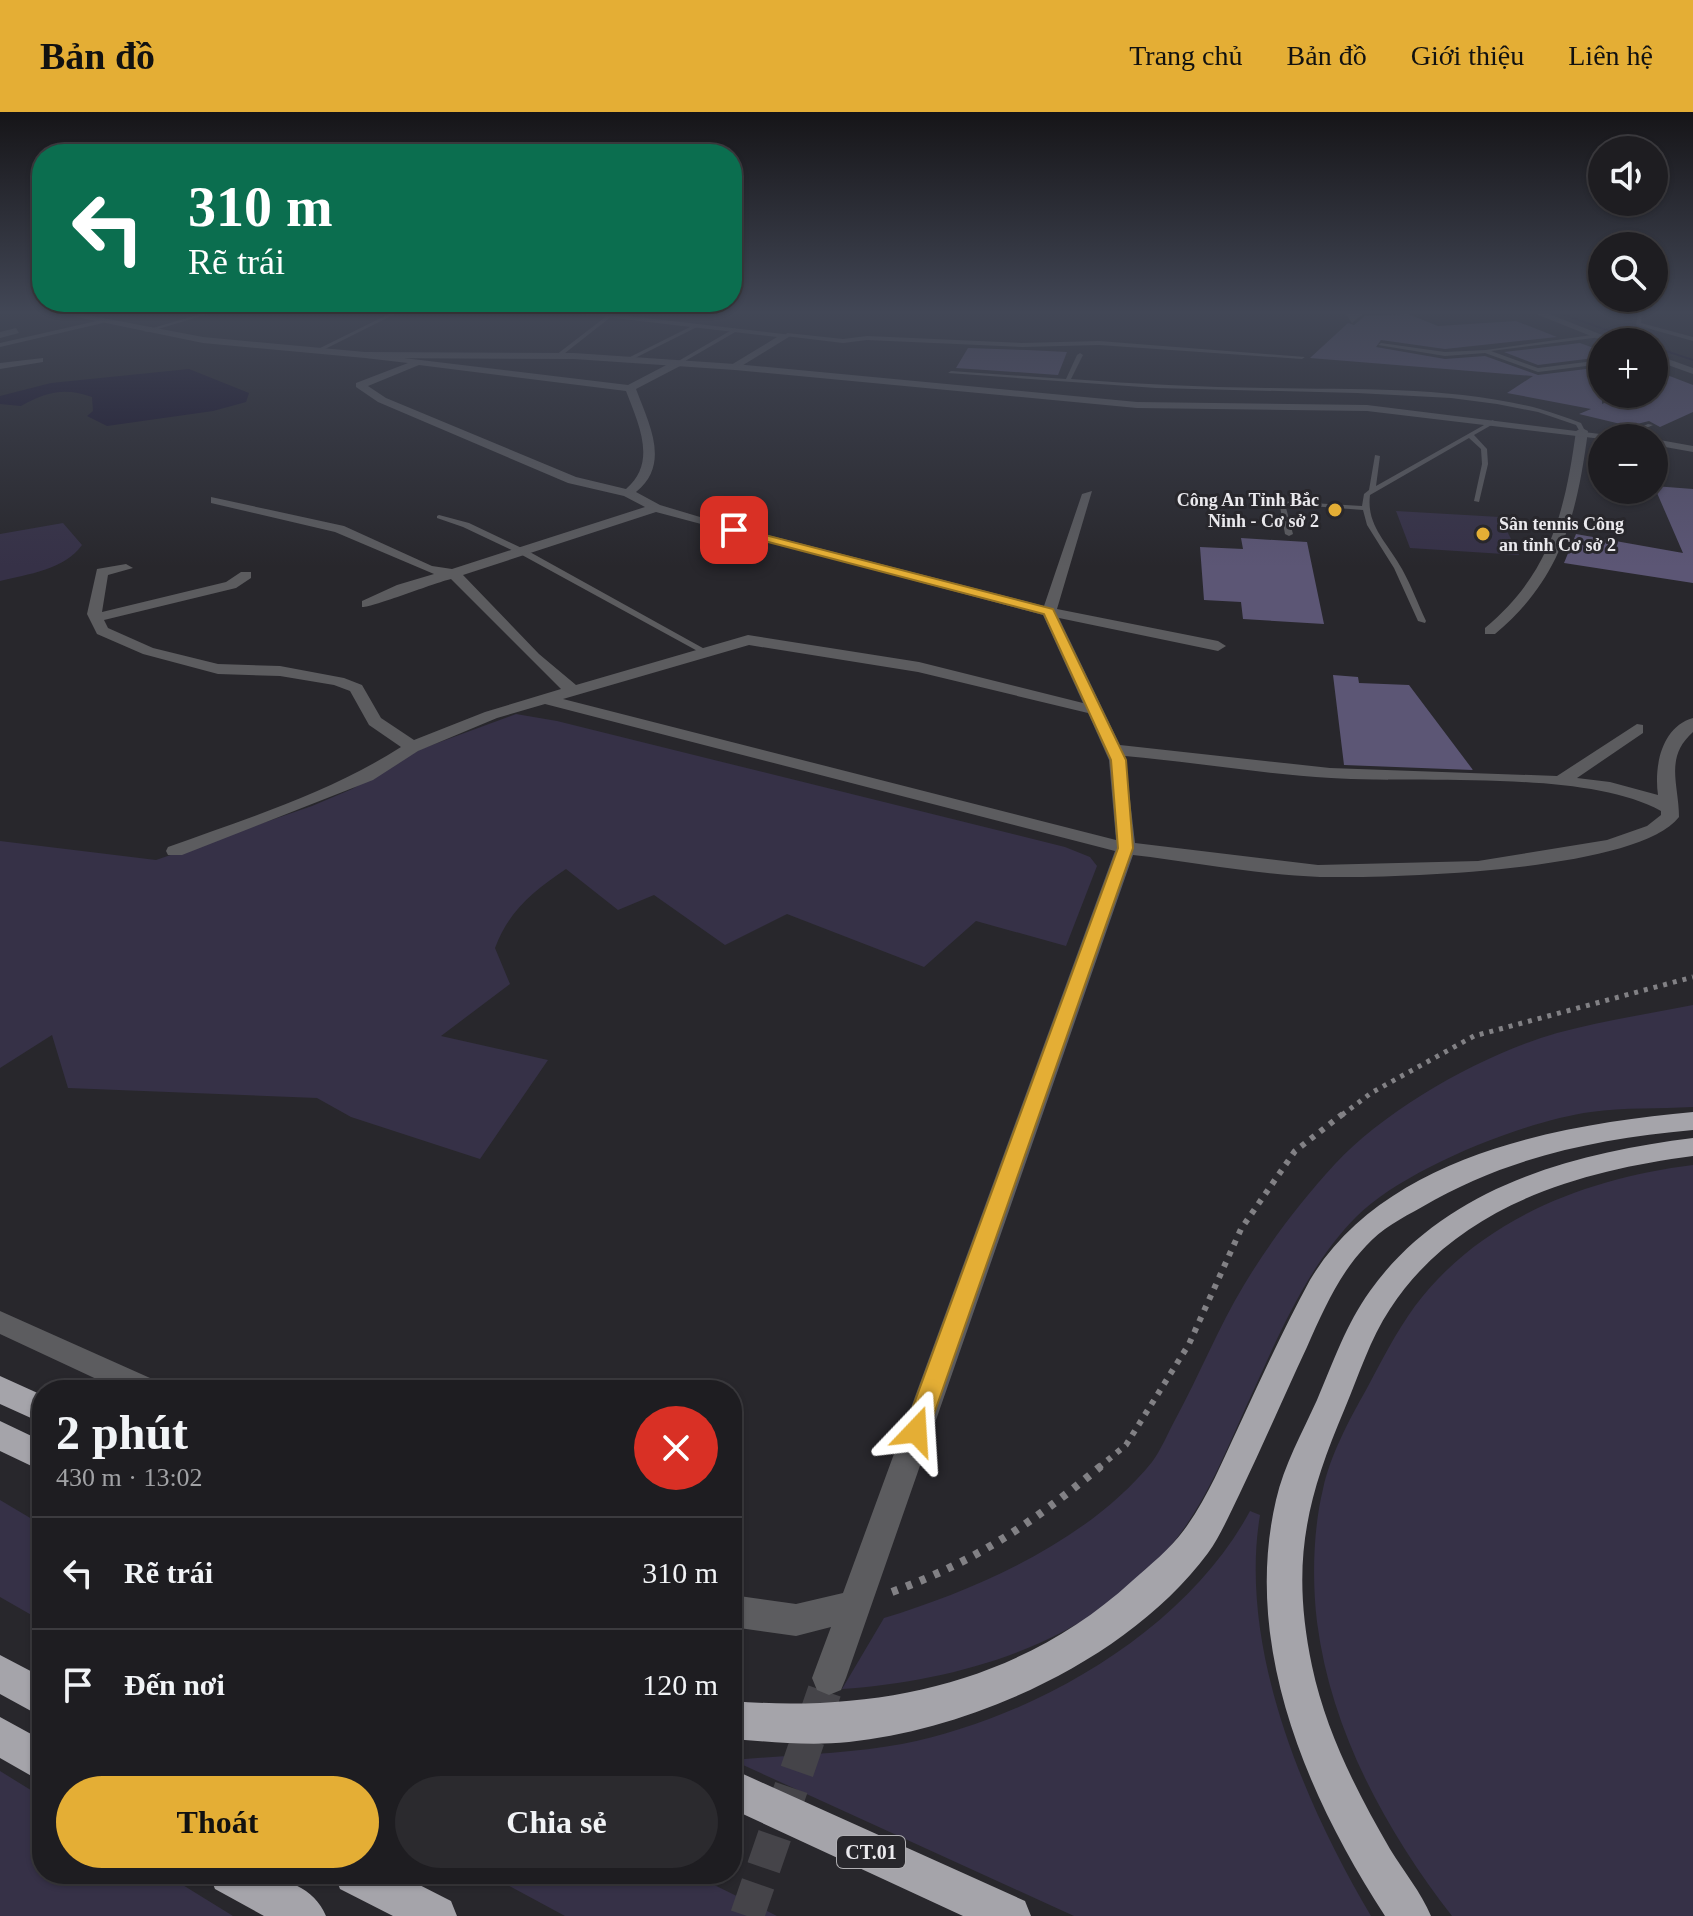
<!DOCTYPE html>
<html lang="vi">
<head>
<meta charset="utf-8">
<style>
	body { margin:0; font-family:Georgia,serif; background:#2b2a2e; color:#f1f3f6; height:100vh; display:flex; flex-direction:column; font-size:30px; white-space:nowrap }
	* { box-sizing:border-box; margin:0 }
	p { font-size:26px; color:#a1a2a5 }
	.icon { flex:none; width:44px; height:44px; fill:none; stroke:currentColor; stroke-width:2; stroke-linecap:round; stroke-linejoin:round }
	.map { position:relative; flex:1; overflow:hidden }
	.details { position:absolute; left:32px; top:1268px; width:710px; height:504px; display:flex; flex-direction:column; background:#1e1d21; border-radius:32px; box-shadow:0 2px 6px #0004,0 0 0 2px #3c3b3f }
	.details>* { flex:none }
	.hud { position:absolute; left:32px; top:32px; width:710px; height:168px; border-radius:32px; box-shadow:0 2px 6px #0004,0 0 0 2px #3c3b3f; background:#0b6e4f; color:#fff; overflow:hidden }
	.buttons { position:absolute; left:1588px; top:24px; display:grid; gap:16px }
	.buttons a { display:grid; place-items:center; width:80px; height:80px; border-radius:50%; background:#1e1d21; box-shadow:0 2px 6px #0004,0 0 0 2px #3c3b3f; font-size:40px }
	.pin { position:absolute; display:grid; place-items:center; width:68px; height:68px; color:#fff; margin:-34px; border-radius:16px; box-shadow:0 4px 12px #0006 }
	.me { position:absolute; width:88px; margin:-44px; rotate:20deg; stroke-linejoin:round; filter:drop-shadow(0 0 6px #0008) }
	.turn { display:flex; align-items:center; gap:28px; height:168px; padding:0 24px; font-size:36px }
	.turn .icon { width:104px; height:104px; stroke-width:2.5 }
	.turn b { display:block; font-size:56px; line-height:68px }
	.round { display:grid; place-items:center; flex:none; width:84px; height:84px; border-radius:42px; background:#2b2a2e }
	.summary { display:flex; align-items:center; justify-content:space-between; height:136px; padding:0 24px }
	h1 { font-size:48px; font-weight:700; line-height:60px }
	.action { display:flex; gap:16px; margin-top:auto; padding:16px 24px }
	.action a { flex:1; height:92px; border-radius:48px; background:#e4ae35; color:#111; font-size:32px; font-weight:700; line-height:92px; text-align:center }
	.action a+a { background:#2b2a2e; color:#f1f3f6 }
	ul { padding:0; list-style:none }
	li { display:flex; align-items:center; gap:24px; height:112px; padding:0 24px; border-top:2px solid #3c3b3f }
	li div { flex:1 }
	li b { display:block; font-size:30px }
	li em { font-style:normal }
	header { display:flex; align-items:center; gap:48px; box-sizing:border-box; height:112px; padding:0 40px; background:#e4ae35; color:#111 }
	header strong { font-size:38px }
	nav { display:flex; gap:44px; margin-inline-start:auto; font-size:28px }
	.map>svg:first-child { display:block }
	.green { fill:#363147 }
	.water { fill:#17112a }
	.lines { fill:none; stroke-linecap:round; stroke-linejoin:round }
	.stream { fill:#17112a; fill-rule:evenodd }
	.building { fill:#5c5675 }
	.minor-tunnel { stroke:#454449; stroke-width:34; stroke-dasharray:34 17; stroke-linecap:butt }
	.path-far2 { stroke:#828185; stroke-width:5; stroke-dasharray:4 6; stroke-linecap:butt }
	.path-far1 { stroke:#828185; stroke-width:6; stroke-dasharray:5 7; stroke-linecap:butt }
	.path { stroke:#828185; stroke-width:8; stroke-dasharray:6 9; stroke-linecap:butt }
	.service { fill:#5c5c5f; fill-rule:evenodd }
	.minor { fill:#5c5c5f; fill-rule:evenodd }
	.tertiary { fill:#5c5c5f; fill-rule:evenodd }
	.motorway { fill:#a5a4aa; fill-rule:evenodd }
	.route { fill:#e4ae35; stroke:#947122; stroke-width:2 }
	.poi-dot { fill:#e4ae35; stroke:#28272c; stroke-width:3 }
	.labels { text-anchor:middle; dominant-baseline:central; stroke-width:6; stroke-linejoin:round; paint-order:stroke }
	.far-poi-label { font-size:18px; font-weight:bold; fill:#eae9ed; stroke:#28272c; text-anchor:end }
	.shield { fill:#28272c; stroke:#b0afb3; stroke-width:2 }
	.shield-label { font-size:20px; font-weight:bold; fill:#eae9ed }
</style>
</head>
<body>
<header>
<strong>Bản đồ</strong>
<nav><a>Trang chủ</a><a>Bản đồ</a><a>Giới thiệu</a><a>Liên hệ</a></nav>
</header>
<div class="map">
<svg width="1693" height="1804" viewBox="0 0 1693 1804">
	<rect width="100%" height="100%" fill="#28272c"/>
	<path class="green" d="M1396,399l104,6 19,38 -109,-7z
		M63,411l19,22c-18,25 -54,29 -82,36v-47z
		M516,602l41,7 508,126 25,10 7,9 -31,80 -90,-25 -52,46 -137,-53 -62,31 -71,-50 -36,15 -52,-41c-32,22 -57,41 -71,79l15,36 -69,52 107,24 -68,99 -129,-42 -34,-19 -249,-10 -16,-53 -52,33v-227l156,19 156,-54 40,-17 69,-40z
		M1693,893v102c-34,2 -69,0 -102,5 -67,9 -187,57 -235,105 -52,53 -80,125 -111,192 -18,40 -35,82 -60,118 -76,110 -215,153 -343,162l42,-71c94,-29 204,-77 268,-156 9,-12 16,-29 23,-42 24,-44 43,-92 69,-135 25,-42 57,-84 91,-121 52,-56 148,-110 222,-131 44,-12 91,-19 136,-28z
		M1693,1053v751h-241c-66,-85 -121,-185 -135,-294 -5,-41 -4,-92 6,-133 7,-33 26,-69 43,-99 15,-28 30,-58 49,-84 66,-88 173,-128 278,-141z
		M0,1388l42,25v96l-42,-24z
		M1250,1399l10,4c-22,133 44,288 111,401h-297l-342,-156c56,-5 115,-6 170,-16 132,-26 283,-112 348,-233z
		M0,1659l42,26v77h123l68,42h-233z
		M487,1762h205l85,42h-212z"/>
	<path class="water" d="M189,257l60,24 -3,9 -33,9 -106,15 -20,-10 6,-5 -1,-14c-28,-10 -46,-5 -71,9l-21,-2v-8l51,-13z"/>
	<g class="lines">
		<path class="stream" d="M1559,202h6l78,28h-6z
			M1654,234l39,13v2l-39,-13z"/>
	</g>
	<path class="building" d="M1408,202l30,12 78,-5 41,16 -112,12 -64,-9 -5,7 69,12 40,-3 53,19 64,-8v37l22,-10h30v-24l39,15v27l-33,15 -11,-6 -20,5 -50,-12 12,-5 -84,-16 26,-17 -223,-18 38,-35 6,2 11,-9z
		M1580,231l22,8v6l-64,8 -34,-13z
		M968,236l59,2 40,2 -9,23 -102,-7z
		M1654,374l39,3v94l-129,-20 12,-29 107,19z
		M1241,426l66,4 17,82 -81,-5 -2,-17 -37,-2 -4,-53 43,2z
		M1333,563l25,2 1,6 50,2 64,85 -129,-5z"/>
	<g class="lines">
		<path class="minor-tunnel" d="M747,1804l82,-238"/>
		<path class="path-far2" d="M1342,1003l29,-22 103,-57 219,-59"/>
		<path class="path-far1" d="M1098,1356l28,-23 63,-101 52,-115 54,-78 49,-38"/>
		<path class="path" d="M892,1480c86,-32 139,-68 209,-126"/>
		<path class="service" d="M200,202h8l-60,18 -5,-1z
			M389,202h6l-76,38 -5,-1z
			M1638,202h4l-1,9 52,14v4l-57,-16z
			M608,203l4,1 -52,41h-4v-2z
			M101,208l2,3 -103,24v-4z
			M692,214l5,1 -68,34 -5,-1z
			M735,216l2,3 -57,33 -5,-1z
			M787,221l56,6 24,-3 155,7 77,-2 206,16 -3,2 -203,-14 -77,2 -155,-7 -24,3 -58,-7z
			M1599,222l2,3 -110,14 47,17 64,-8v4l-64,8 -53,-19 -40,3 -67,-11 3,-2 64,9 41,-2z
			M1080,241l3,2 -12,24c65,5 130,8 196,9 91,2 185,-2 273,21 14,4 28,9 41,14l4,8 -5,1 -4,-7 -38,-13 -41,-8 -46,-6 -94,-5 -201,-5 -208,-15 3,-2 115,8 11,-24z
			M1493,308l2,3 -21,12 13,14 1,15 -9,38 -5,-1 8,-37 -1,-15 -12,-11 -99,57c-4,31 18,48 32,74 9,16 16,35 24,52l-1,2 -7,-2 -24,-53 -27,-43 -4,-15 -78,-6 8,30 -4,2 -4,-2 -6,-33 83,5 2,-12 5,-4 6,-35 5,1 -4,30z
			M1648,312l5,1 -29,13 -6,-1z
			M439,403l30,8 59,28 182,101 -7,2 -181,-99 -59,-28 -26,-9v-2z"/>
		<path class="minor" d="M580,202h32l180,21 -57,35 -4,-5 46,-28z
			M1346,202h17l-11,9z
			M1536,202h13l71,28h-14z
			M16,216l3,5 -19,5v-6z
			M362,241l266,32 46,-24h8v4l-46,24c13,35 35,75 0,103l24,13 50,15 334,86 38,-112 10,-3 -35,118 161,32 8,5 -8,5 -159,-33 61,127 210,23 227,8 80,-52 6,1v8l-66,45 33,4 48,13c-4,-28 3,-68 35,-77v14c-29,26 -14,52 -14,85 -43,55 -288,61 -359,60 -62,-2 -125,-15 -187,-22l-287,823 -5,12 -12,5 -12,-5 -5,-12 19,-51 -35,9 -64,-9v-32l64,9 47,-11 272,-742 -570,-147 -48,14 -79,33 -45,29 -191,75h-14l-2,-4 2,-4c80,-29 161,-54 233,-100l-32,-22 -19,-34 -16,-6 -54,-9 -62,-2 -75,-20 -46,-20 -10,-20 10,-45 29,-5 7,4 -25,7 -6,37 124,-30 15,-10h10v6l-15,10 -132,32 4,8 45,20 65,16 62,2 64,12 18,7 19,33 33,22 71,-28 76,-23 -110,-110c-17,4 -80,29 -89,28v-6l35,-16 37,-11 -99,-42 -124,-29v-6l133,29 88,40 20,3 193,-62 -21,-11 -56,-13 -190,-81 -22,-15v-4l52,-20 -43,-5zM419,253l207,26c12,32 32,71 0,98l-50,-12 -190,-79 -18,-12zM656,400l387,103 40,88 -164,-41 -171,-27 -172,50 -37,-31 -76,-79zM749,533l169,27 170,41 21,47 7,80 -553,-141zM1125,644c69,6 137,18 206,22 90,6 254,-9 330,33v4l-14,11 -40,14 -129,21 -160,4 -183,-22z
			M1654,242l39,14v6l-39,-14z
			M43,246v4l-43,7v-6z
			M1582,316l6,3c-11,83 -26,147 -93,203h-10v-6c65,-54 80,-116 91,-197z
			M0,1199l159,71 4,8h-43l-120,-56z"/>
		<path class="tertiary" d="M62,202h20l121,23 162,15 209,1 161,11 402,38 230,3 265,33 -30,1 -235,-28 -230,-3 -402,-38 -161,-11 -209,-1 -162,-15z
			M1654,327l39,7v6l-39,-7z"/>
		<path class="motorway" d="M1693,1000v18c-97,9 -186,27 -271,77 -20,11 -41,22 -56,39 -27,28 -43,65 -59,101 -23,49 -44,98 -67,146 -10,20 -19,42 -32,60 -78,105 -231,175 -359,189 -39,4 -78,0 -117,-3v-38c146,12 290,-19 400,-120 18,-16 38,-32 52,-51 23,-31 38,-68 54,-102 23,-50 46,-100 72,-148 74,-124 250,-156 383,-168z
			M1693,1026v18c-115,15 -236,50 -303,153 -20,30 -31,66 -45,99 -40,94 -54,156 -33,258 14,66 45,126 78,183 14,23 31,43 41,67h-46c-78,-120 -143,-270 -109,-416 8,-35 26,-67 41,-100 16,-37 29,-76 53,-109 74,-104 203,-138 323,-153z
			M0,1264l42,19v28l-42,-19z
			M0,1309l42,20v30l-42,-20z
			M0,1543l42,22v40l-42,-23z
			M0,1605l42,23v42l-42,-24z
			M732,1657l293,132 6,15h-68l-231,-107z
			M209,1762c41,0 99,-2 117,42h-62l-49,-27z
			M334,1762h64l53,27 6,15h-64l-53,-27z"/>
	</g>
	<linearGradient id="sky" x2="0" y2="1"><stop stop-color="#161518"/><stop offset="0.44" stop-color="#424756"/><stop offset="1" stop-color="#424756" stop-opacity="0"/></linearGradient>
	<rect width="1693" height="455" fill="url(#sky)"/>
	<path class="route" d="M734,415l319,82 73,151 7,88 -205,583 -3,8 -9,3 -9,-3 -3,-8 214,-583 -7,-88 -67,-146 -314,-82z"/>
	<g class="poi-dot">
		<circle cx="1335" cy="398" r="8"/>
		<circle cx="1483" cy="422" r="8"/>
	</g>
	<g class="labels">
		<g class="far-poi-label">
			<text x="1319" y="388">Công An Tỉnh Bắc<tspan x="1319" dy="21">Ninh - Cơ sở 2</tspan></text>
			<text x="1499" y="412" text-anchor="start">Sân tennis Công<tspan x="1499" dy="21">an tỉnh Cơ sở 2</tspan></text>
		</g>
		<rect class="shield" x="837" y="1724" width="68" height="32" rx="6"/>
		<g class="shield-label">
			<text x="871" y="1740">CT.01</text>
		</g>
	</g>
</svg>
<div class="buttons">
<a><svg class="icon" aria-label="sound" viewBox="0 0 24 24"><path d="M4 9h4l5-4v14l-5-4H4zM17 9q2 3 0 6"/></svg></a>
<a><svg class="icon" aria-label="search" viewBox="0 0 24 24"><circle cx="10" cy="10" r="6"/><path d="M15 15l6 6"/></svg></a>
<a>+</a>
<a>−</a>
</div>
<div class="pin" style="left:734px;top:418px;background:#d93025"><svg class="icon" aria-label="arrive" viewBox="0 0 24 24"><path d="M6 21V4h12l-3 4 3 4H6"/></svg></div>
<svg class="me" style="left:916px;top:1319px" viewBox="-20 -20 40 40"><path d="M0-17L14 15 0 8-14 15z" fill="#e4ae35" stroke="#fff" stroke-width="4"/></svg>
<div class="hud">
<div class="turn"><svg class="icon" aria-label="left" viewBox="0 0 24 24"><path d="M17 20v-9H6M10 6l-5 5 5 5"/></svg><div><b>310 m</b>Rẽ trái</div></div>
</div>
<section class="details">
<div class="summary"><div><h1>2 phút</h1><p>430 m · 13:02</p></div><a class="round" style="background:#d93025;color:#fff"><svg class="icon" aria-label="close" viewBox="0 0 24 24"><path d="M6 6l12 12M18 6L6 18"/></svg></a></div>
<ul>
<li><svg class="icon" aria-label="left" viewBox="0 0 24 24"><path d="M17 20v-9H6M10 6l-5 5 5 5"/></svg><div><b>Rẽ trái</b></div><em>310 m</em></li>
<li><svg class="icon" aria-label="arrive" viewBox="0 0 24 24"><path d="M6 21V4h12l-3 4 3 4H6"/></svg><div><b>Đến nơi</b></div><em>120 m</em></li>
</ul>
<div class="action"><a>Thoát</a><a>Chia sẻ</a></div>
</section>
</div>
</body>
</html>
